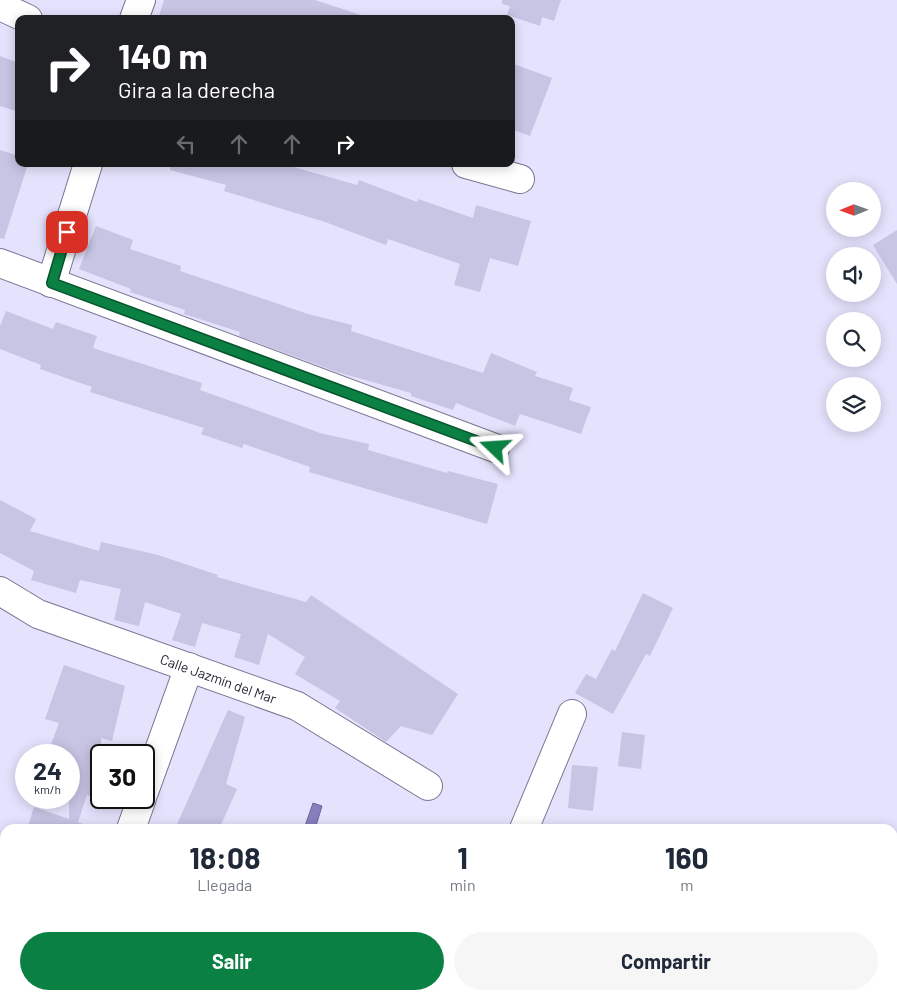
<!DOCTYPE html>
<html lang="es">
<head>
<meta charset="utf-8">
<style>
	body { margin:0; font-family:Barlow,sans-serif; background:#f6f6f7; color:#1f2937; height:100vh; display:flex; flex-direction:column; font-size:19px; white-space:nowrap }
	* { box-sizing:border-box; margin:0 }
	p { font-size:16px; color:#747a83 }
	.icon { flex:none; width:28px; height:28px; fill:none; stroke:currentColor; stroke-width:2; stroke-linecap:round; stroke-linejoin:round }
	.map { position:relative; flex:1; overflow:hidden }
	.sheet { position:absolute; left:0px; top:824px; width:898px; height:176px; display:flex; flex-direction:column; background:#fff; border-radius:15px 15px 0 0; box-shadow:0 2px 12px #0003 }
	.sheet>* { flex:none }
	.top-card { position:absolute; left:15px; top:15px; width:500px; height:152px; border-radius:10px; box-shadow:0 2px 12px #0003; background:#202124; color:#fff; overflow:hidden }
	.needle { width:32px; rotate:269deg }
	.controls { position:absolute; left:826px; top:182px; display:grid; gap:10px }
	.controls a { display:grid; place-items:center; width:55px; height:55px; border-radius:50%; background:#fff; box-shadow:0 2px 12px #0003; font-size:25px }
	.speed { position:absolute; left:15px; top:744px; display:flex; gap:10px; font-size:25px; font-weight:700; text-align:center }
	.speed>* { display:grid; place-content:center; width:65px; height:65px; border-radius:50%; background:#fff; box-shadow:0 2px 12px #0003; line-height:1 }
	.speed small { font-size:12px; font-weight:400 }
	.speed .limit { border:2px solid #111; border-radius:8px; background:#fff; color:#111 }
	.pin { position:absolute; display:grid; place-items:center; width:42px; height:42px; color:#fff; margin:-21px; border-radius:10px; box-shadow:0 2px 8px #0006 }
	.me { position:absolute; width:55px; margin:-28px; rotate:290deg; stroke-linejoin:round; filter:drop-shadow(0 0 4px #0008) }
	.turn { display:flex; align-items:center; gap:18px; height:105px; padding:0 20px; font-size:22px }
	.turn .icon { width:65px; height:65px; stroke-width:2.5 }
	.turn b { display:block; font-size:35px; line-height:42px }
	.lanes { display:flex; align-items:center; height:48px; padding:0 20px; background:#0003; justify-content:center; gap:25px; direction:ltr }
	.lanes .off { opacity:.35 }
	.eta { display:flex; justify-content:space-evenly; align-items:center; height:85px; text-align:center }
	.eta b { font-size:30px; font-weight:700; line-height:35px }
	.cta { display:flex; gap:10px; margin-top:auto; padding:10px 20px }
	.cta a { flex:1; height:58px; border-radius:30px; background:#0b8043; color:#fff; font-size:20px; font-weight:700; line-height:58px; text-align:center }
	.cta a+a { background:#f6f6f7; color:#1f2937 }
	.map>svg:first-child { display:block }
	.water { fill:#877ec0; stroke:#6a6496 }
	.building { fill:#c7c4e4 }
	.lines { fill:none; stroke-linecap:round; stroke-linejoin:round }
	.minor-casing { stroke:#787592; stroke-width:30 }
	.minor { stroke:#fff; stroke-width:28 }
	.route-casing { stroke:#07532c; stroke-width:12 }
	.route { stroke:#0b8043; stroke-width:9 }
	.labels { text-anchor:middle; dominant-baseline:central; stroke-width:5; stroke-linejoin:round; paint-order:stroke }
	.street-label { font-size:14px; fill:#282633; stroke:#fff }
</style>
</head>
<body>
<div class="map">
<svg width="897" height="999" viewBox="0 0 897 999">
	<rect width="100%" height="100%" fill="#e5e2fd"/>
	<path class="water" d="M313,803l9,3 -7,23h-11z"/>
	<path class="building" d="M164,0h151l46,15 -1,4h-202z
		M502,0h59l-7,21 -12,-4 -2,9 -33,-11 3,-9 -8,-2z
		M0,56l19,7v49l-19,-6z
		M511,63l41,15 -22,58 -19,-7z
		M0,150l19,6v8h9l-24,75 -4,-1z
		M170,164h113l74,21 2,-5 58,22 1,-3 55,19 3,-13 55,16 -13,45 -28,-8 -10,34 -26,-7 6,-21 -72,-25 -2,6 -61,-23 -101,-31 2,-6 -56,-15z
		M96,226l37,14 -3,9 51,17 -1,5 128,43 44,11 -1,6 132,42 8,-20 46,19 -2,4 38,12 -4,12 22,7 -10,27 -61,-20 -5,12 -59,-23 -3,7 -42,-14v-3l-74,-21 -98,-36 1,-4 -56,-18 1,-4 -55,-18 1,-3 -52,-20z
		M897,230v54l-24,-39z
		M6,311l47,18 3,-7 41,14 -4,12 109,35 -2,7 120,43 49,11 -1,6 79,23 1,-2 50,13 -11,40 -178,-52 1,-5 -66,-23 -2,4 -41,-14 3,-6 -114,-36 2,-5 -52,-18 1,-4 -41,-16v-23z
		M0,500l36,19 -6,12 69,20 2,-9 57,13 60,20 -1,2 89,25 5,-7 147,99 -26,41 -31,-9 -15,16 -51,-34 5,-7 -45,-27 10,-17 -37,-23 -9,31 -25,-8 7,-23 -39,-11 -7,24 -23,-7 9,-26 -36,-12 -6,24 -25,-6 7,-31 -41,-9 -4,13 -45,-13 3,-9 -34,-18z
		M643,593l30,15 -23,48 -4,-2 -33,60 -38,-21 11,-19 10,5 16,-30 3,2z
		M64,665l61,21 -13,55 -11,-3v39l-7,20 -7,-2 -9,27 9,4v3h-60l7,-22 35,12v-64h-22l12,-32 -14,-4z
		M228,710l17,7 -19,67 11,5 -18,40h-44z
		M622,732l23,3 -4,34 -23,-3z
		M572,765l26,2 -5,44 -25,-3z"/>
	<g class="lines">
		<defs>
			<g id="minor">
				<path d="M0,6l28,13"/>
				<path d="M134,19l7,-19"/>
				<path d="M466,164l54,15"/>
				<path d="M0,263l495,185"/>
				<path d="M51,283l37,-119"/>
				<path id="s1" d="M0,591l38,23 259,92 131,80"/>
				<path d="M144,792l45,-125"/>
				<path d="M131,829l11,-31"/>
				<path d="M524,829l48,-115"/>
				<path d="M666,995l2,4"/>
			</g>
		</defs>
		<use href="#minor" class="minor-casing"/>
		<use href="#minor" class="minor"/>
	</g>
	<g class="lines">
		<defs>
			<path id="route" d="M67,232l-15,51 443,165"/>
		</defs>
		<use href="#route" class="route-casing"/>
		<use href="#route" class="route"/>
	</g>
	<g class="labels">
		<g class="street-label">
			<text stroke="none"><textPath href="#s1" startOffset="236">Calle Jazmín del Mar</textPath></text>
		</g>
	</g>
</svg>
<div class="controls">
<a><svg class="needle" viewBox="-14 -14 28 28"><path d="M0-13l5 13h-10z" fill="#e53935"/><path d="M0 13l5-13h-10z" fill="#747a83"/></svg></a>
<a><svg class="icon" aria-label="sound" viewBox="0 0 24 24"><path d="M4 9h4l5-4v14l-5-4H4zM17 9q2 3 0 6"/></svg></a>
<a><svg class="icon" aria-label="search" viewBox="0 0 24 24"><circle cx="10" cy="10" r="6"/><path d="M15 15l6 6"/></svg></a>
<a><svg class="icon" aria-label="layers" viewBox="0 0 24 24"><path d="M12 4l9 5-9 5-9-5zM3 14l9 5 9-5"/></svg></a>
</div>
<div class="speed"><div>24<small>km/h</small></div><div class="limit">30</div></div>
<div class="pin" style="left:67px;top:232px;background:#d93025"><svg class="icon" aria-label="arrive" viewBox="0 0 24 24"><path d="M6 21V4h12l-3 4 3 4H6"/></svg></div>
<svg class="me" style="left:495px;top:448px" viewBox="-20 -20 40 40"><path d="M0-17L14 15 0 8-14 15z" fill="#0b8043" stroke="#fff" stroke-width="4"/></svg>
<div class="top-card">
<div class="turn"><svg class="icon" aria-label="right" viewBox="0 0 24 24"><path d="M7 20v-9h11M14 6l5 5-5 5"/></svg><div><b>140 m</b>Gira a la derecha</div></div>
<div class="lanes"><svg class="icon off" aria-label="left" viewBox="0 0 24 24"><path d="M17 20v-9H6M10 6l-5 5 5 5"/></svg><svg class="icon off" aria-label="ahead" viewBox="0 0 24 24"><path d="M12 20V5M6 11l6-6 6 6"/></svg><svg class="icon off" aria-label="ahead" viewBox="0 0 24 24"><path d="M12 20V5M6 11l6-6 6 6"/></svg><svg class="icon" aria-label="right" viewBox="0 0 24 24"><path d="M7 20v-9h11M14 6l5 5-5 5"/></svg></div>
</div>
<section class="sheet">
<div class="eta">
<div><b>18:08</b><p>Llegada</p></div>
<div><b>1</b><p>min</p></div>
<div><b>160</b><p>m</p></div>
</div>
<div class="cta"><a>Salir</a><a>Compartir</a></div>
</section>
</div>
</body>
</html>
